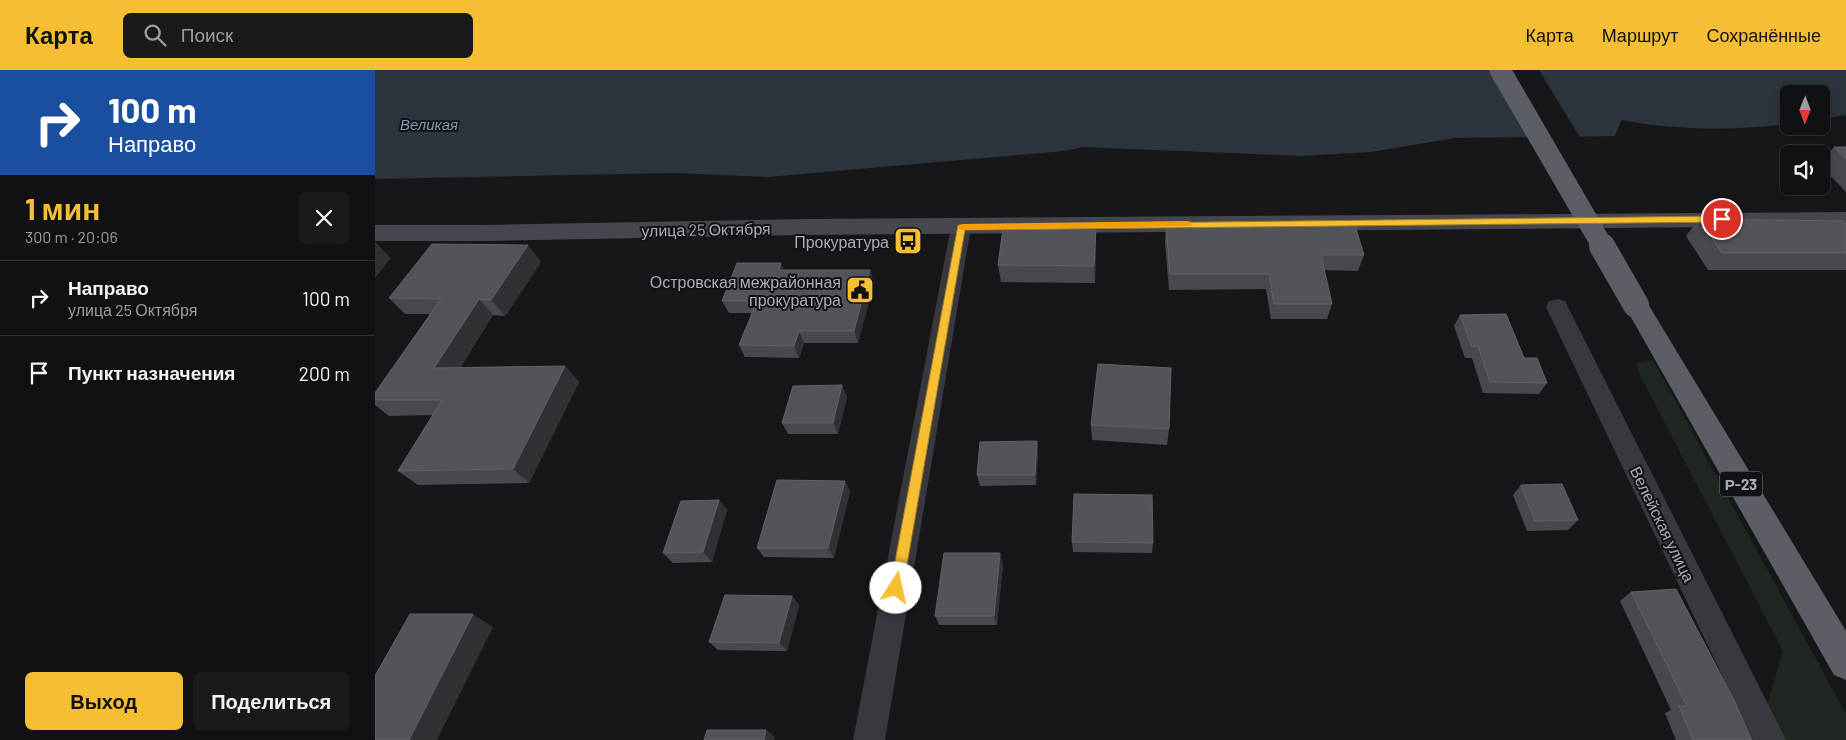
<!DOCTYPE html>
<html lang="ru">
<head>
<meta charset="utf-8">
<style>
	body { margin:0; font-family:Barlow,sans-serif; background:#1a1a1c; color:#f1f3f6; height:100vh; display:flex; flex-direction:column; font-size:19px; white-space:nowrap }
	* { box-sizing:border-box; margin:0 }
	p { font-size:16px; color:#9c9da0 }
	.icon { flex:none; width:28px; height:28px; fill:none; stroke:currentColor; stroke-width:2; stroke-linecap:round; stroke-linejoin:round }
	.map { position:relative; flex:1; overflow:hidden }
	.drawer { display:flex; flex-direction:column; background:#111113; width:375px }
	.drawer>* { flex:none }
	.guide { background:#1a4fa0; color:#fff; overflow:hidden }
	.needle { width:32px; rotate:181deg }
	.controls { position:absolute; left:1405px; top:15px; display:grid; gap:10px }
	.controls a { display:grid; place-items:center; width:50px; height:50px; border-radius:8px; background:#111113; box-shadow:0 2px 12px #0003,0 0 0 1px #303133; font-size:25px }
	.pin { position:absolute; display:grid; place-items:center; width:42px; height:42px; color:#fff; margin:-21px; border:2px solid #fff; border-radius:50%; box-shadow:0 1px 5px #0007 }
	.me { position:absolute; width:55px; margin:-28px; rotate:10deg; stroke-linejoin:round; filter:drop-shadow(0 0 4px #0008) }
	.turn { display:flex; align-items:center; gap:18px; height:105px; padding:0 25px; font-size:22px }
	.turn .icon { width:65px; height:65px; stroke-width:2.5 }
	.turn b { display:block; font-size:35px; line-height:42px }
	.round { display:grid; place-items:center; flex:none; width:52px; height:52px; border-radius:8px; background:#1a1a1c }
	.headline { display:flex; align-items:center; justify-content:space-between; height:85px; padding:0 25px }
	h1 { font-size:30px; font-weight:700; line-height:38px; color:#f5be33 }
	.button { display:flex; gap:10px; margin-top:auto; padding:10px 25px }
	.button a { flex:1; height:58px; border-radius:8px; background:#f5be33; color:#111; font-size:20px; font-weight:700; line-height:58px; text-align:center }
	.button a+a { background:#1a1a1c; color:#f1f3f6 }
	ul { padding:0; list-style:none }
	li { display:flex; align-items:center; gap:15px; height:75px; padding:0 25px; border-top:1px solid #303133 }
	li div { flex:1 }
	li b { display:block; font-size:19px }
	li em { font-style:normal }
	header { display:flex; align-items:center; gap:30px; box-sizing:border-box; height:70px; padding:0 25px; background:#f5be33; color:#111 }
	header strong { font-size:24px }
	nav { display:flex; gap:28px; margin-inline-start:auto; font-size:18px }
	.search { width:350px; height:45px; background:#1a1a1c; display:flex; align-items:center; gap:12px; box-sizing:border-box; padding:0 18px; border-radius:8px; color:#9c9da0; font-size:19px }
	main { display:flex; flex:1; min-height:0 }
	.map>svg:first-child { display:block }
	.green { fill:#1f2720 }
	.water { fill:#2c353d }
	.pier { fill:#171719 }
	.lines { fill:none; stroke-linecap:round; stroke-linejoin:round }
	.minor { fill:#38383e; fill-rule:evenodd }
	.secondary { fill:#46474e; fill-rule:evenodd }
	.trunk { fill:#5c5e66; fill-rule:evenodd }
	.trunk-bridge-far1 { stroke:#5c5e66; stroke-width:21 }
	.trunk-bridge { stroke:#5c5e66; stroke-width:26 }
	.wall { fill:#48494e }
	.shaded-wall { fill:#303134 }
	.building { fill:#53545a; stroke:#606268 }
	.route { fill:#f5be33; stroke:#9f7c21 }
	.slow { fill:#f59e0b }
	.labels { text-anchor:middle; dominant-baseline:central; stroke-width:4; stroke-linejoin:round; paint-order:stroke }
	.far-water-label { font-size:15px; font-style:italic; fill:#7f99b4; stroke:#121214 }
	.shield { fill:#121214; stroke:#7c7e88; stroke-width:1 }
	.shield-label { font-size:15px; font-weight:bold; fill:#a9adb9 }
	.street-label { font-size:16px; fill:#a9adb9; stroke:#121214 }
	.poi-label { font-size:16px; fill:#a9adb9; stroke:#121214; text-anchor:end }
</style>
</head>
<body>
<header>
<strong>Карта</strong>
<div class="search"><svg class="icon" aria-label="search" viewBox="0 0 24 24"><circle cx="10" cy="10" r="6"/><path d="M15 15l6 6"/></svg>Поиск</div>
<nav><a>Карта</a><a>Маршрут</a><a>Сохранённые</a></nav>
</header>
<main>
<section class="drawer">
<div class="guide">
<div class="turn"><svg class="icon" aria-label="right" viewBox="0 0 24 24"><path d="M7 20v-9h11M14 6l5 5-5 5"/></svg><div><b>100 m</b>Направо</div></div>
</div>
<div class="headline"><div><h1>1 мин</h1><p>300 m · 20:06</p></div><a class="round"><svg class="icon" aria-label="close" viewBox="0 0 24 24"><path d="M6 6l12 12M18 6L6 18"/></svg></a></div>
<ul>
<li><svg class="icon" aria-label="right" viewBox="0 0 24 24"><path d="M7 20v-9h11M14 6l5 5-5 5"/></svg><div><b>Направо</b><p>улица 25 Октября</p></div><em>100 m</em></li>
<li><svg class="icon" aria-label="arrive" viewBox="0 0 24 24"><path d="M6 21V4h12l-3 4 3 4H6"/></svg><div><b>Пункт назначения</b></div><em>200 m</em></li>
</ul>
<div class="button"><a>Выход</a><a>Поделиться</a></div>
</section>
<div class="map">
<svg width="1471" height="670" viewBox="0 0 1471 670">
	<rect width="100%" height="100%" fill="#171719"/>
	<path class="green" d="M1278,290l193,354v26h-62l-17,-35 16,-54 -145,-280 -1,-8z"/>
	<path class="water" d="M0,0h1471v45l-25,4v-25h-32v30c-55,7 -114,6 -168,-4l-6,16 -160,2 -84,14 -69,4 -219,-9 -19,4 -296,26 -95,-4 -298,6z"/>
	<path class="pier" d="M1115,0h49l42,69h-52z"/>
	<g class="lines">
		<path class="minor" d="M586,150l7,2 3,5 -86,513h-32l98,-513 3,-5z
			M1182,229l8,2 3,6 218,433h-33l-207,-433 3,-6z"/>
		<path class="secondary" d="M1471,142v14l-1042,9 -322,6h-107v-16h107l322,-6z"/>
		<path class="trunk" d="M1261,226l9,3 201,332v49l-12,-5 -210,-370 3,-6z"/>
		<path class="trunk-bridge-far1" d="M1125,0l103,177"/>
		<path class="trunk-bridge" d="M1227,176l34,59"/>
	</g>
	<path class="wall" d="M1459,77h12v45l-25,-26v-4z
		M1324,149l147,5v46h-138l-22,-34z
		M886,152l103,33 -6,16 -34,-1 8,34 -5,15h-56l-5,-30 -97,1 -4,-48 1,-16h94z
		M721,175l-1,38 -94,-1 -3,-17z
		M166,192l-36,54 -12,-1 -33,53 105,-2 14,16 -50,101 -111,2 -20,-14 35,-56 -44,1 -14,-11v-12l55,-79h-25l-16,-16z
		M409,200l90,12 -16,61h-54l-5,15 -54,-1 -6,-12 13,-32h-23l-7,-12z
		M1085,245l64,43 23,25 -8,11 -56,-1 -11,-35h-7l-11,-32z
		M467,315l5,12 -9,37h-50l-6,-11z
		M716,355l78,4 -2,16 -75,-5z
		M662,371l1,11 -2,33 -56,1 -3,-11z
		M470,411l5,10 -16,67 -70,-1 -7,-9z
		M1146,415l57,35 -10,10 -41,1 -14,-36z
		M344,430l8,10 -15,52 -39,1 -10,-10z
		M697,472l81,1 -1,10 -79,-1z
		M628,493l-6,62h-58l-4,-9z
		M1256,522l121,148h-76l-11,-27 6,-3 -51,-109z
		M417,526l7,9 -12,46 -69,-1 -9,-8z"/>
	<path class="shaded-wall" d="M721,158v17l-1,38 -1,-17z
		M0,172l16,16 -16,20z
		M153,175l13,17 -36,54 -14,-16z
		M406,193l5,12 -7,-5z
		M495,200l4,12 -16,61 -4,-12z
		M104,229l14,16 -43,68 -16,-15z
		M424,261l5,12 -5,15 -5,-12z
		M190,296l14,16 -50,101 -16,-14z
		M467,315l5,12 -9,37 -5,-11z
		M662,371l1,11 -2,33 -1,-10z
		M470,411l5,10 -16,67 -6,-10z
		M344,430l8,10 -15,52 -9,-10z
		M625,483l3,10 -6,62 -3,-9z
		M417,526l7,9 -12,46 -8,-8z
		M98,544l20,13 -56,113h-28z
		M391,660l9,7 -1,3h-10z"/>
	<path class="building" d="M1459,77h12v12z
		M1324,149l144,2 3,3v29h-124z
		M886,152h93l10,33h-43l11,49h-58l-5,-30h-99l-4,-48h95z
		M628,158h93l-2,38 -96,-1z
		M57,174l96,1 -37,55 -12,-1 -45,69 131,-2 -52,103 -115,2 44,-71h-67v-7l66,-94 -52,-1z
		M362,193h44l-2,7h91l-16,61h-55l-5,15 -55,-1 18,-44h-35z
		M1131,244l18,44h13l10,25 -57,-1 -12,-36 -6,1 -12,-32z
		M723,294l73,4 -2,61 -78,-4z
		M467,315l-9,38h-51l11,-37z
		M662,371l-2,34h-58l3,-33z
		M402,410l68,1 -17,67h-71z
		M1187,414l16,36 -43,1 -14,-36z
		M699,424l78,1 1,48 -81,-1z
		M344,430l-16,52 -40,1 18,-52z
		M569,483h56l-6,63h-59z
		M1301,519l58,111 18,40h-59l-14,-34h8l-56,-114z
		M350,525l67,1 -13,47 -70,-1z
		M35,544h63l-64,126h-34v-64z
		M332,660h59l-2,10h-60z"/>
	<path class="route" d="M1347,146l3,1v5l-760,8 -62,358 -2,4 -5,2 -4,-2 -2,-4 68,-363z"/>
	<path class="slow" d="M812,151l4,1v4l-229,4 -5,-3 5,-3z"/>
	<defs>
		<symbol id="bus-square" viewBox="-11 -11 22 22"><rect x="-9" y="-9" width="18" height="18" rx="4" fill="#f5be33" stroke="#121214"/><path d="M-5-6H5V4H4V6H2V4H-2V6H-4V4H-5ZM-3.5-4V0h7V-4ZM-3.5 1.2v1.5H-2V1.2ZM2 1.2v1.5H3.5V1.2Z" fill="#111"/></symbol>
		<symbol id="civic-square" viewBox="-11 -11 22 22"><rect x="-9" y="-9" width="18" height="18" rx="4" fill="#f5be33" stroke="#121214"/><path d="M-.6-6.5H3V-4.5H.6V-3L4-1V1h2V6H-6V1h2V-1L-.6-3ZM-1.2 2.5V6h2.4V2.5Z" fill="#111"/></symbol>
	</defs>
	<g fill-rule="evenodd">
		<use href="#bus-square" x="517" y="155" width="32" height="32"/>
		<use href="#civic-square" x="469" y="204" width="32" height="32"/>
	</g>
	<g class="labels">
		<g class="far-water-label">
			<text x="54" y="54">Великая</text>
		</g>
		<rect class="shield" x="1345" y="401.5" width="42" height="25" rx="4"/>
		<g class="shield-label">
			<text x="1366" y="414">Р-23</text>
		</g>
		<g class="street-label">
			<text transform="translate(331 159) rotate(-1)">улица 25 Октября</text>
			<text transform="translate(1288 454) rotate(64)">Велейская улица</text>
		</g>
		<g class="poi-label">
			<text x="514" y="171">Прокуратура</text>
			<text x="466" y="211">Островская межрайонная<tspan x="466" dy="18">прокуратура</tspan></text>
		</g>
	</g>
</svg>
<div class="controls">
<a><svg class="needle" viewBox="-14 -14 28 28"><path d="M0-13l5 13h-10z" fill="#e53935"/><path d="M0 13l5-13h-10z" fill="#9c9da0"/></svg></a>
<a><svg class="icon" aria-label="sound" viewBox="0 0 24 24"><path d="M4 9h4l5-4v14l-5-4H4zM17 9q2 3 0 6"/></svg></a>
</div>
<div class="pin" style="left:1347px;top:149px;background:#d93025"><svg class="icon" aria-label="arrive" viewBox="0 0 24 24"><path d="M6 21V4h12l-3 4 3 4H6"/></svg></div>
<svg class="me" style="left:521px;top:518px" viewBox="-20 -20 40 40"><circle r="19" fill="#fff"/><path d="M0-13L10 11 0 6-10 11z" fill="#f5be33"/></svg>
</div>
</main>
</body>
</html>
